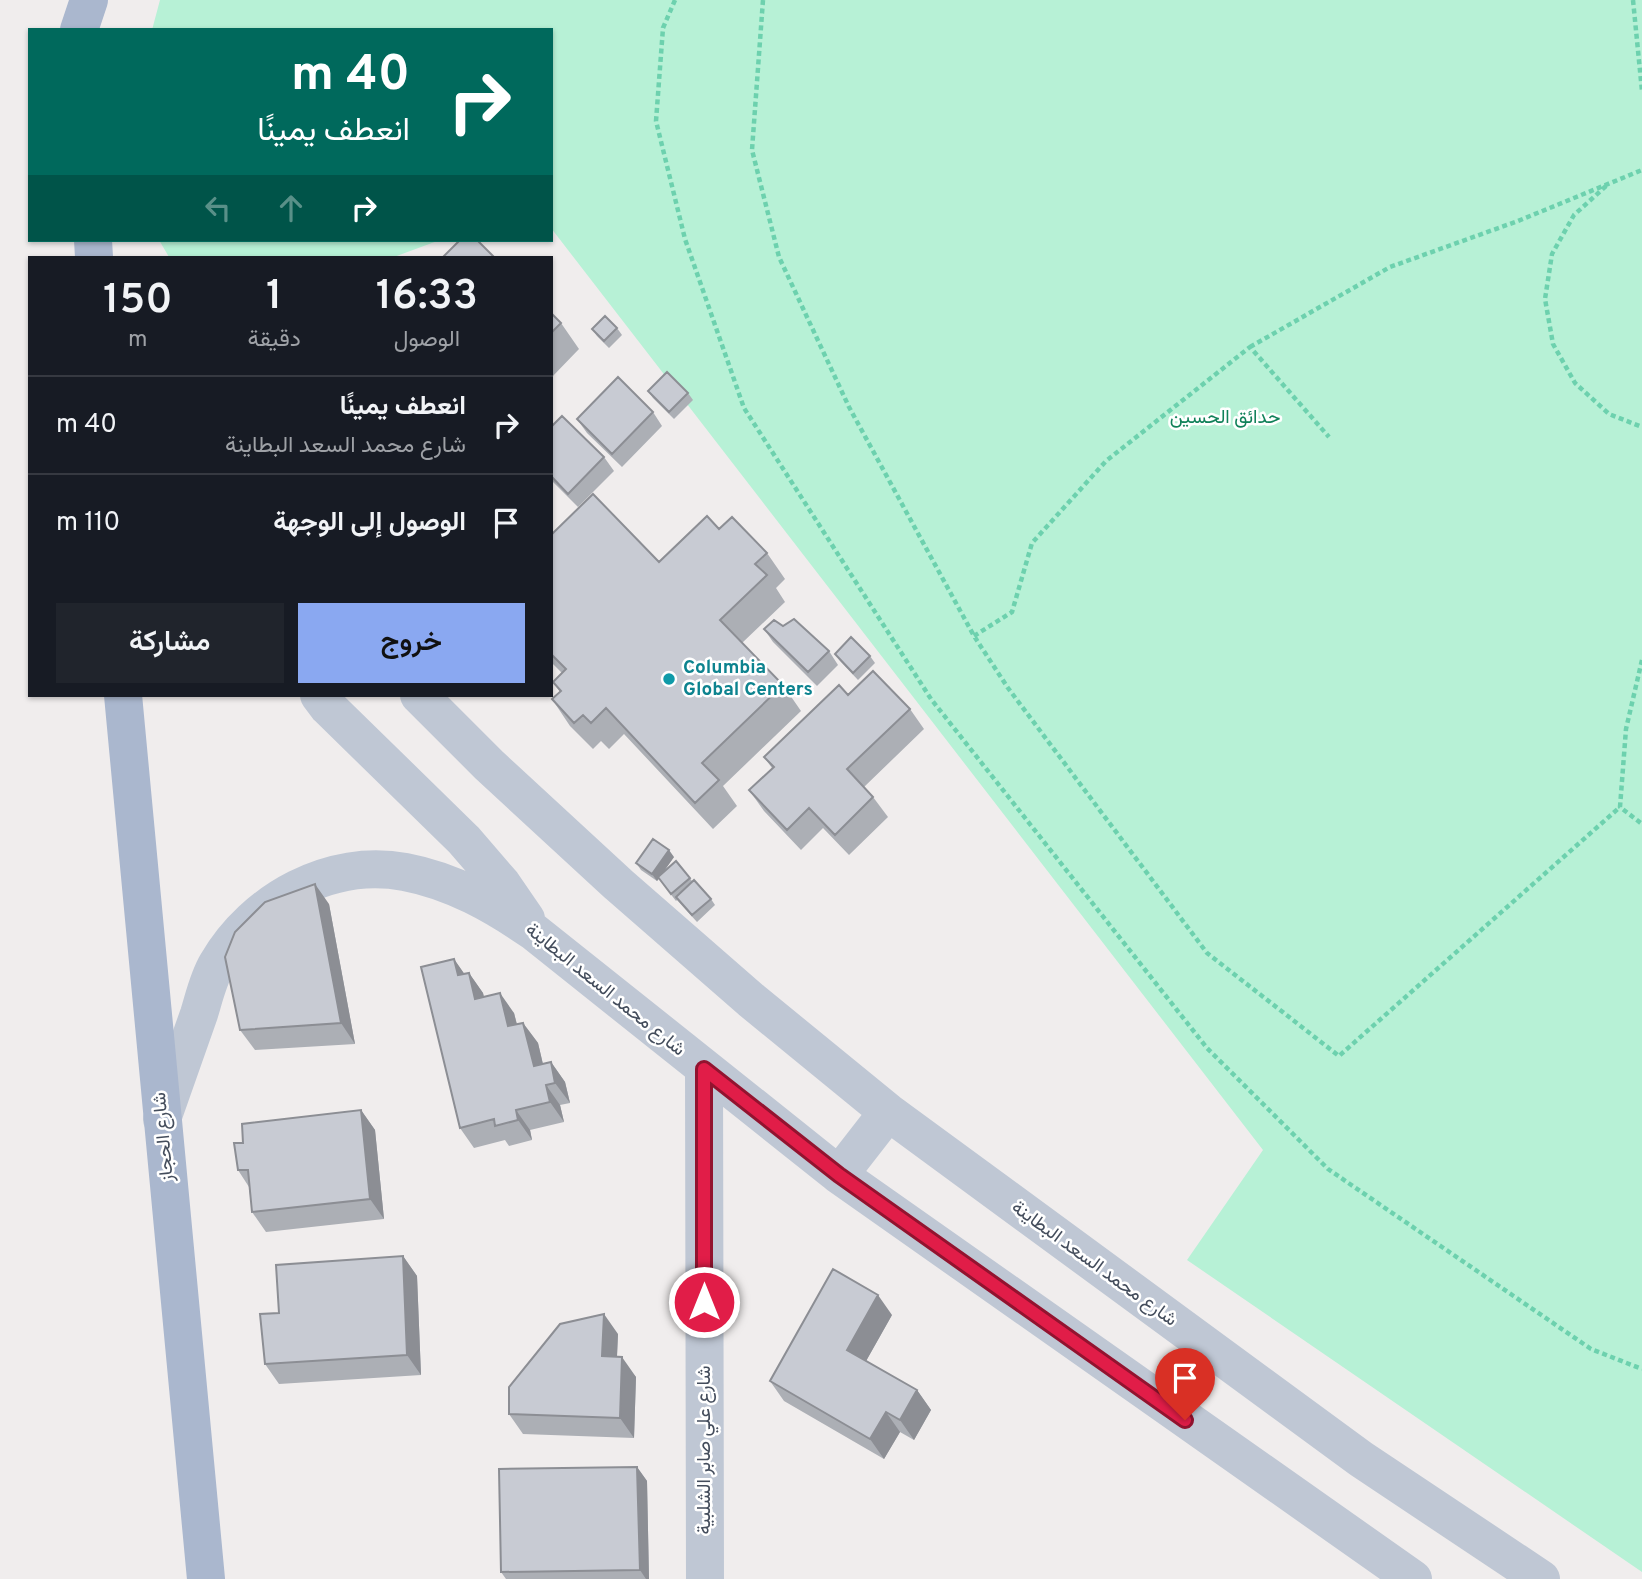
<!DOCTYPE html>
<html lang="ar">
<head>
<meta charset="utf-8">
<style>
	body { margin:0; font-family:Overpass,Vazirmatn,sans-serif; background:#20242c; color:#f1f3f6; direction:rtl; height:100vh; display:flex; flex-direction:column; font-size:26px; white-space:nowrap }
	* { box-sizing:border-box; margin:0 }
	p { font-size:23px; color:#9ea1a6 }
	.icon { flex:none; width:38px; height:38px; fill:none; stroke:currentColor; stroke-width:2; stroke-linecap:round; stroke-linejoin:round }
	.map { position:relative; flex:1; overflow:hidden; direction:ltr }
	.side { position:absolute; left:28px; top:256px; width:525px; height:441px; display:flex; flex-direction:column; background:#171b24; border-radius:0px; box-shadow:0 2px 5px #0004; direction:rtl }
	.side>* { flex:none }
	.banner { position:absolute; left:28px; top:28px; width:525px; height:214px; border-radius:0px; box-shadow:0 2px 5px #0004; direction:rtl; background:#00695c; color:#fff; overflow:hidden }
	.pin { position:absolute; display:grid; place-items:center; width:60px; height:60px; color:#fff; margin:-72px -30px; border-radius:50% 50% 50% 0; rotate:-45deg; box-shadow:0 0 7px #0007 }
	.pin .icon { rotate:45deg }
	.me { position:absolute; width:77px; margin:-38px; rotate:0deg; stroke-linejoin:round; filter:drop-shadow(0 0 5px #0008) }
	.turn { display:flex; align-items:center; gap:24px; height:147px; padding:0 28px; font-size:32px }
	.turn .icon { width:91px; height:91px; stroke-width:2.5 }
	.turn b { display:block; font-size:49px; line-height:60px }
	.lanes { display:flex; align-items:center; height:66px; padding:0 28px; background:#0003; justify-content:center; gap:35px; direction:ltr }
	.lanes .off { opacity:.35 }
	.eta { display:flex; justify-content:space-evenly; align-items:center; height:119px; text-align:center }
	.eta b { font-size:42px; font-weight:600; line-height:49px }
	.button { display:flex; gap:14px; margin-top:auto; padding:14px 28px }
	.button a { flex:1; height:80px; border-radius:0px; background:#8aa8f1; color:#111; font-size:28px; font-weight:600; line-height:80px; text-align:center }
	.button a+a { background:#20242c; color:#f1f3f6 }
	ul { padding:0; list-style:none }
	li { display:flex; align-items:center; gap:21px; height:98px; padding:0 28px; border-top:2px solid #363941 }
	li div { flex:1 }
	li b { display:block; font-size:26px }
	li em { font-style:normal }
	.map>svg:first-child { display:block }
	.green { fill:#b7f1d6 }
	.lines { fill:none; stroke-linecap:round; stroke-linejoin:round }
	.path { stroke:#6dd1ae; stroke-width:4.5; stroke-dasharray:5 3.5; stroke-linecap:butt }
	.minor { stroke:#bfc7d4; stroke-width:38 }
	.major { stroke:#aab7ce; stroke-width:38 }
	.wall { fill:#acafb5 }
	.shaded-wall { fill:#8c8e94 }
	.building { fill:#c8cbd3; stroke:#8c8e94; stroke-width:2 }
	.route-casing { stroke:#92132f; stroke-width:18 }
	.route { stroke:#e11d48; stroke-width:12 }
	.culture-dot { fill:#0f9aa8; stroke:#fff; stroke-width:2.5 }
	.labels { text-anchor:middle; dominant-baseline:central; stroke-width:5; stroke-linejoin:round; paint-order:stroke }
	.park-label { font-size:19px; fill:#108159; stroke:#fff }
	.culture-label { font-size:19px; font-weight:bold; fill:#0d838f; stroke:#fff; text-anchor:start }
	.street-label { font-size:19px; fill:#444d5c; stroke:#fff }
</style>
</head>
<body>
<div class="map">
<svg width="1642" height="1579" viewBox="0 0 1642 1579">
	<rect width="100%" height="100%" fill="#f0eded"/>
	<path class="green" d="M160,0h1482v1572l-455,-312 76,-110 -712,-922v-198h-399z
		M159,240h281l-46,17h-225z"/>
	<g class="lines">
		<path class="path" d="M675,0l-12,28 -7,93 29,118 59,169 187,291 276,349 121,121 263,180 51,20
			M763,0l-11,150 27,107 70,150 125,229 34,52 199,265 132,103 281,-249
			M1633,0l9,91
			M1606,186l-32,29 -22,39 -7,45 8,45 22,39 34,31 33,13
			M1250,347l140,-80 128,-46 124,-51
			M974,636l38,-24 20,-69 74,-82 144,-114 79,90
			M1642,660l-16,69 -6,78 22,17"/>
		<path class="minor" d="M319,695l9,12 136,133 38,44 24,35
			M419,695l70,70 129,119 133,116 137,112 473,347 180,120
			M704,1069l1,510
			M162,1119c12,-35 25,-70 37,-105 5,-16 9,-35 18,-50 37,-64 114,-106 188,-92 48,9 90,33 129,60l305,243 574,404
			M839,1175l49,-63"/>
		<path class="major" d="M79,30l10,-30
			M93,240l1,17
			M123,695l83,884"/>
	</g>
	<path class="wall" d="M551,313l10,10 18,26 -28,29z
		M617,328l5,7 -13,13 -12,-12 -5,-7z
		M648,391l40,2 5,7 -19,19 -21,-21z
		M653,412l9,14 -40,41 -35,-34 -10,-14z
		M551,427l53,30 10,14 -36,36 -27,-27z
		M719,529l48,24 18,26 -9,9 9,14 -43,41 41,42 18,26 -78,75 14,20 -24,23 -89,-95 -15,15 -8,-8 -8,8 -23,-23 -18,-27 8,-7 -7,-10 9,-9 -11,-11v-127l108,27z
		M783,626l46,25 9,14 -21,21 -44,-44 -9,-13z
		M835,654l35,2 5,7 -17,17 -18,-19z
		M848,695l62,14 14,20 -60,58 9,10 15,20 -39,38 -26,-27 -22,22 -37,-39 -15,-21 23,-22 -8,-11z
		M674,857l-10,14 12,-10 16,20 19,18 4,6 -18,17 -20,-22 -1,1 -17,-22 -2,2 -16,-11 -5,-7z
		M329,904l26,140 -100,6 -15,-20z
		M454,959l10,15 5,-1 14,20 1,4 30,16 3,11 6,-1 15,20 5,21 8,-2 14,20 5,21 -10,2 4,17 -34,8 2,10 -23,6 -4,-6 -31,8 -14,-20z
		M361,1110l14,20 9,89 -118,13 -14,-20 -3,-25 -11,-17 5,-27z
		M403,1256l14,20 4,99 -142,9 -14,-20 14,-51z
		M892,1315l-26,46 51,29 14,20 -17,30 -14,-8 -16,27 -100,-58 -14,-20z
		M618,1334l-1,23 19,20 -2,61 -111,-4 -14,-20z
		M637,1467l10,14 2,98h-143l-5,-7z"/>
	<path class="shaded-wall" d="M669,850l5,7 -17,24 -5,-7z
		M315,884l14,20 26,140 -14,-21z
		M454,959l14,20 -10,-4z
		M469,973l14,20 6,26 -14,-20z
		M500,993l14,20 8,33 -14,-20z
		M523,1023l15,20 10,43 -14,-20z
		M551,1062l14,20 5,21 -15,-20z
		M546,1085l14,20 4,17 -14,-20z
		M361,1110l14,20 9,89 -14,-20z
		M516,1110l14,20 2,10 -14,-20z
		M403,1256l14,20 4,99 -14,-20z
		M878,1295l14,20 -31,55 -14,-20z
		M604,1314l14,20 -2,42 -14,-20z
		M622,1357l14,20 -2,61 -14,-20z
		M917,1390l14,20 -17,30 -14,-20z
		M886,1412l14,20 -16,27 -14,-20z
		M637,1467l10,14 2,98h-3l-6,-9z"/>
	<path class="building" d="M460,240h17l17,17h-51z
		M551,313l10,10 -10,10z
		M605,316l12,12 -13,13 -12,-12z
		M667,372l21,21 -19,19 -21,-21z
		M618,377l35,35 -41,42 -35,-35z
		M562,416l42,41 -36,37 -17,-18v-49z
		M593,494l66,68 48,-46 12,13 13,-12 35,36 -12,11 12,11 -47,45 63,65 -81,78 17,17 -24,23 -89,-95 -15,15 -8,-8 -9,8 -22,-24 9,-8 -8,-9 13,-13 -15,-15v-119z
		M794,619l35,32 -21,21 -44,-43 10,-9 9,6z
		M851,637l19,19 -17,17 -18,-19z
		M873,671l37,38 -63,60 26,28 -38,38 -26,-27 -22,22 -38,-40 25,-23 -10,-10 75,-72 9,10z
		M653,839l16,11 -17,24 -16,-11z
		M676,861l14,17 -19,16 -13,-17z
		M694,880l17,19 -19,16 -16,-18z
		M315,884l26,139 -101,7 -15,-73 10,-25 30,-30z
		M454,959l4,16 11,-2 6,26 25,-6 8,33 15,-3 11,43 17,-4 4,21 -9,2 4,17 -34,8 2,10 -23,6 -1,-7 -34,9 -39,-161z
		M361,1110l9,89 -118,13 -4,-42h-10l-4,-27h9l-1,-19z
		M403,1256l4,99 -142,9 -5,-50 19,-1 -3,-48z
		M833,1269l45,26 -31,55 70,40 -17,30 -14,-8 -16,27 -100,-58z
		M604,1314l-2,42 20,1 -2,61 -111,-4v-27l51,-63z
		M637,1467l3,103 -139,2 -2,-103z"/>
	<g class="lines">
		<defs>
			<path id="route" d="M704,1302v-233l135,106 346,245"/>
		</defs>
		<use href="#route" class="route-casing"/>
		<use href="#route" class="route"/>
	</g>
	<circle class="culture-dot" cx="669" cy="679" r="7"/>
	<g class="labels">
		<g class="park-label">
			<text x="1225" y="418">حدائق الحسين</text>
		</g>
		<g class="culture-label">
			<text x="683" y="668">Columbia<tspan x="683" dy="22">Global Centers</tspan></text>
		</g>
		<g class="street-label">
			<text transform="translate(605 990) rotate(39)">شارع محمد السعد البطاينة</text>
			<text transform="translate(164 1137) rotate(-95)">شارع الحجاز</text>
			<text transform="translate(1094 1264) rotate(36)">شارع محمد السعد البطاينة</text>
			<text transform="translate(705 1450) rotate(-90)">شارع علي صابر الشلبية</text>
		</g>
	</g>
</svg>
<div class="pin" style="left:1185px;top:1420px;background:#d93025"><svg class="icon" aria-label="arrive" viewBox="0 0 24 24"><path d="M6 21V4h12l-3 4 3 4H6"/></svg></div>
<svg class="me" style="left:704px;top:1302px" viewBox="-20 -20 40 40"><circle r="17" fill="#e11d48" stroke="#fff" stroke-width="3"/><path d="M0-11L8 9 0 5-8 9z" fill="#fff"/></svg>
<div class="banner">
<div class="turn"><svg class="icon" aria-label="right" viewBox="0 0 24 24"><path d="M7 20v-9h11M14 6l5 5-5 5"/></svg><div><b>40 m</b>انعطف يمينًا</div></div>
<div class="lanes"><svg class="icon off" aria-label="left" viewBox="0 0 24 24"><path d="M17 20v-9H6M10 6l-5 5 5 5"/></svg><svg class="icon off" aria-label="ahead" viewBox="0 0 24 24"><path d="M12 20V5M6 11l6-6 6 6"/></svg><svg class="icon" aria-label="right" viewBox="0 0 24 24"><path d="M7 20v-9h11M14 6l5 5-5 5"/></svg></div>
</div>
<section class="side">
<div class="eta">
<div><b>16:33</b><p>الوصول</p></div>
<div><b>1</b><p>دقيقة</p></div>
<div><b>150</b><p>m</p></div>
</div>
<ul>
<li><svg class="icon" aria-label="right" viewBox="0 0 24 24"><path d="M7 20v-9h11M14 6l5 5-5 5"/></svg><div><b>انعطف يمينًا</b><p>شارع محمد السعد البطاينة</p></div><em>40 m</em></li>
<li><svg class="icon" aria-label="arrive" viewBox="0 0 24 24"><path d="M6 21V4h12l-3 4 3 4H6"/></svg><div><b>الوصول إلى الوجهة</b></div><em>110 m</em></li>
</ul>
<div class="button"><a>خروج</a><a>مشاركة</a></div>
</section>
</div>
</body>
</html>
